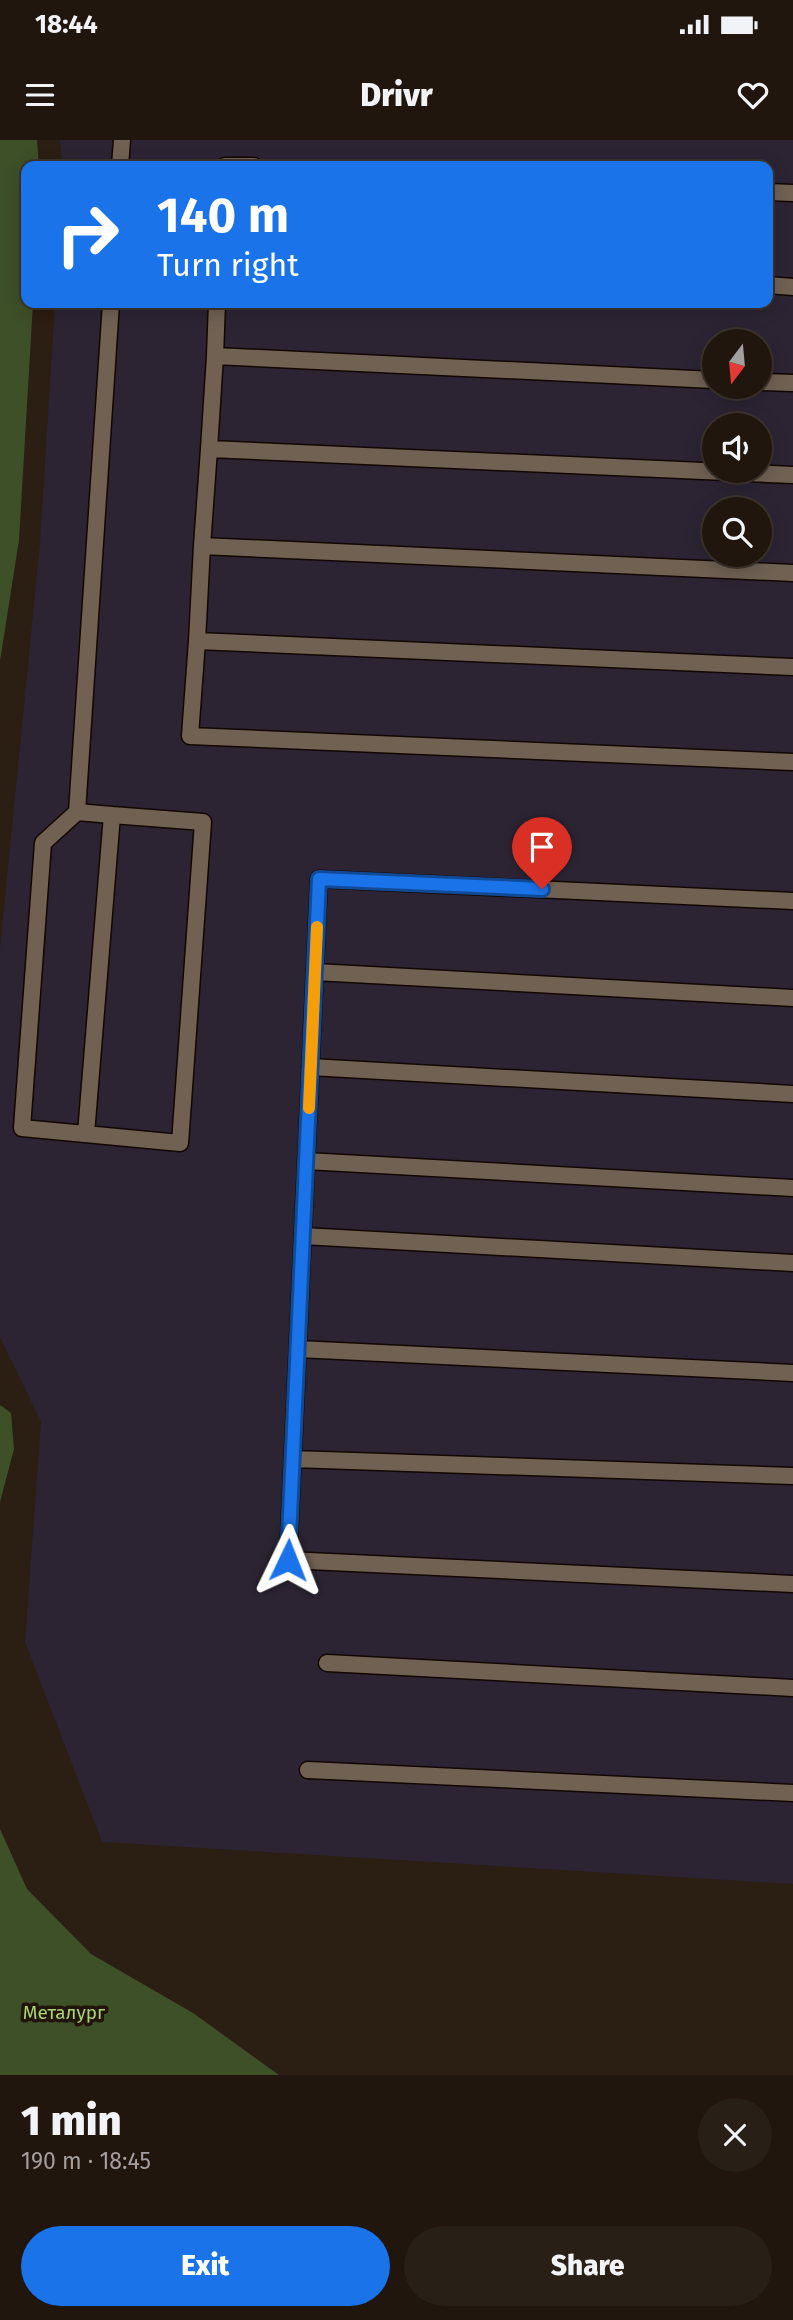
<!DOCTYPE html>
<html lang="en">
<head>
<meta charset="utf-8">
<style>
	body { margin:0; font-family:"Fira Sans",sans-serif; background:#281f17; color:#f1f3f6; height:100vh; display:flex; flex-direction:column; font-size:26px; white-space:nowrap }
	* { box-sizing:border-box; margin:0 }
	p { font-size:23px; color:#a29f9e }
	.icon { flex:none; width:38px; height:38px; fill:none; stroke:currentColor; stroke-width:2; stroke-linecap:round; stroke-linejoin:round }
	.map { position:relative; height:1935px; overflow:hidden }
	.sheet { display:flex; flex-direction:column; background:#20160e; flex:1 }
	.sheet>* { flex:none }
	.banner { position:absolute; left:21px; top:21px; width:752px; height:147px; border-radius:14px; box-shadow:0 4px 18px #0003,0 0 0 2px #3d352e; background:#1a73e8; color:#fff; overflow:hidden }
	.needle { width:46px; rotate:196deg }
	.controls { position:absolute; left:702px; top:189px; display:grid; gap:14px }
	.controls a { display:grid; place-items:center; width:70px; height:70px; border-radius:50%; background:#20160e; box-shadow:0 4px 18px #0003,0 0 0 2px #3d352e; font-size:35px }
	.pin { position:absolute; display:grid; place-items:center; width:60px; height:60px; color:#fff; margin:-72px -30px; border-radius:50% 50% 50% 0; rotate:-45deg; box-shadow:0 0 7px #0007 }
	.pin .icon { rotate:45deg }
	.me { position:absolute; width:77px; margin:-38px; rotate:2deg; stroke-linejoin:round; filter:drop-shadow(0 0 5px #0008) }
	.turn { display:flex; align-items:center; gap:24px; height:147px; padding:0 21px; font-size:32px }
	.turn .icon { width:91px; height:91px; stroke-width:2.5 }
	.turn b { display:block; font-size:49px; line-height:60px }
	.round { display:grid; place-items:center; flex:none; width:74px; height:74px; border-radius:37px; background:#281f17 }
	.summary { display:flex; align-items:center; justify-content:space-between; height:119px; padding:0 21px }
	h1 { font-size:42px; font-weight:800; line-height:52px }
	.cta { display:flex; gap:14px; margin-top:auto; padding:14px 21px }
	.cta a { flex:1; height:80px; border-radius:42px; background:#1a73e8; color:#fff; font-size:28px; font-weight:800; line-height:80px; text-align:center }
	.cta a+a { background:#281f17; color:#f1f3f6 }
	.status { display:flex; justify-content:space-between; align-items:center; height:49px; padding:0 35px; background:#20160e; direction:ltr }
	.status svg { height:19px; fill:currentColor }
	header { display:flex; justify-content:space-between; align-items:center; height:91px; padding:0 21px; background:#20160e; font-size:32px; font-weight:800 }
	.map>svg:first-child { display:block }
	.industrial { fill:#2c2433; fill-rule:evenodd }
	.green { fill:#3e5028 }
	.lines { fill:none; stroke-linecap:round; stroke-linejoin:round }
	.lane-casing { stroke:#130701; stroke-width:19 }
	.lane { stroke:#706153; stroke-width:16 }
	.route-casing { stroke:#114b97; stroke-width:18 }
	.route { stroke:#1a73e8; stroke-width:12 }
	.slow { stroke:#f59e0b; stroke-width:12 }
	.labels { text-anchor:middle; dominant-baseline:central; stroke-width:7; stroke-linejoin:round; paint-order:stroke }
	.park-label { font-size:19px; fill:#a8d574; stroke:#211409 }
</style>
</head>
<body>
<div class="status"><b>18:44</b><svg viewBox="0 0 49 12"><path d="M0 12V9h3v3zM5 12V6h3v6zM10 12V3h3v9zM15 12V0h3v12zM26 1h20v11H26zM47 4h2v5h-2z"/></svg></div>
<header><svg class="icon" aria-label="menu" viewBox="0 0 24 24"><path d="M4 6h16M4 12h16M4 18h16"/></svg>Drivr<svg class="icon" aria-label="heart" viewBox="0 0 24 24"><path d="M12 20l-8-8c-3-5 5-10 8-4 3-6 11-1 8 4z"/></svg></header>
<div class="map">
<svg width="793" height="1935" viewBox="0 0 793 1935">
	<rect width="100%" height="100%" fill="#2b1e12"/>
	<path class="industrial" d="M60,0h733v1744l-691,-42 -77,-200 16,-220 -41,-85v-388l40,-406 15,-240h713v-137h-706zM714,201h46v46h-46zM714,285h46v46h-46zM714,369h46v46h-46z"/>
	<path class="green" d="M0,0h37l2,26h-13v137h7l-14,237 -19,121z
		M0,1265l11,8 3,36 -14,53z
		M0,1689l27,60 64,65 102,59 86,62h-279z"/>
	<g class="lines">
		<defs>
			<path id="lane" d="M120,26l2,-26
				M225,26h29
				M768,52l25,1
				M768,145l25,2
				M217,163l-2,53 499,24
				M215,216l-6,93 584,26
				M760,242l33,1
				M209,309l-7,97 591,27
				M202,406l-5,95 596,26
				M197,501l-7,95 603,26
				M77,672l35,3
				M793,761l-474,-22 -31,681 505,24
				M315,832l478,26
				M310,927l483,27
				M86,994l26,-319 91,7 -23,321 -158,-15 21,-285 34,-31 34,-509
				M306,1021l487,27
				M303,1096l490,27
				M298,1209l495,24
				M293,1319l500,17
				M327,1523l466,25
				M308,1630l485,23"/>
		</defs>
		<use href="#lane" class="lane-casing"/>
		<use href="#lane" class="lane"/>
	</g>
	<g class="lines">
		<defs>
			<path id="route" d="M288,1420l31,-681 223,10"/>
		</defs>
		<use href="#route" class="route-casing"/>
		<use href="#route" class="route"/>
		<path class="slow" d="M309,968l8,-181"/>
	</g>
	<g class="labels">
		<g class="park-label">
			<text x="64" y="1872">Металург</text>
		</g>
	</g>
</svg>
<div class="controls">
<a><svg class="needle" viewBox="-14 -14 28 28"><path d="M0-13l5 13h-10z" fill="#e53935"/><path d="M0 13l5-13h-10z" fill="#a29f9e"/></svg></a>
<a><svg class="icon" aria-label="sound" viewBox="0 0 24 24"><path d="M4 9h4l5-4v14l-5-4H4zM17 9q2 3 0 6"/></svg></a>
<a><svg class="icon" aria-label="search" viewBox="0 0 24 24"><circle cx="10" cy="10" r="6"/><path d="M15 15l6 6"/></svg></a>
</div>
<div class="pin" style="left:542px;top:749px;background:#d93025"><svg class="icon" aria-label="arrive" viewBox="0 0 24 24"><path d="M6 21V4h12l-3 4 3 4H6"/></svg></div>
<svg class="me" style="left:288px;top:1420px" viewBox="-20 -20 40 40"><path d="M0-17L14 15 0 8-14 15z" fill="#1a73e8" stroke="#fff" stroke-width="4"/></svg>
<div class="banner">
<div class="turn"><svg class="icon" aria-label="right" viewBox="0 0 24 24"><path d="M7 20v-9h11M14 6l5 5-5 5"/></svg><div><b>140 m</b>Turn right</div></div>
</div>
</div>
<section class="sheet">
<div class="summary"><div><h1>1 min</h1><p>190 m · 18:45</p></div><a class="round"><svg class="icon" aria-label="close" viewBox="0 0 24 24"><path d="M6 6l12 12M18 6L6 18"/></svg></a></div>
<div class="cta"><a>Exit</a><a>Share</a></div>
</section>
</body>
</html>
